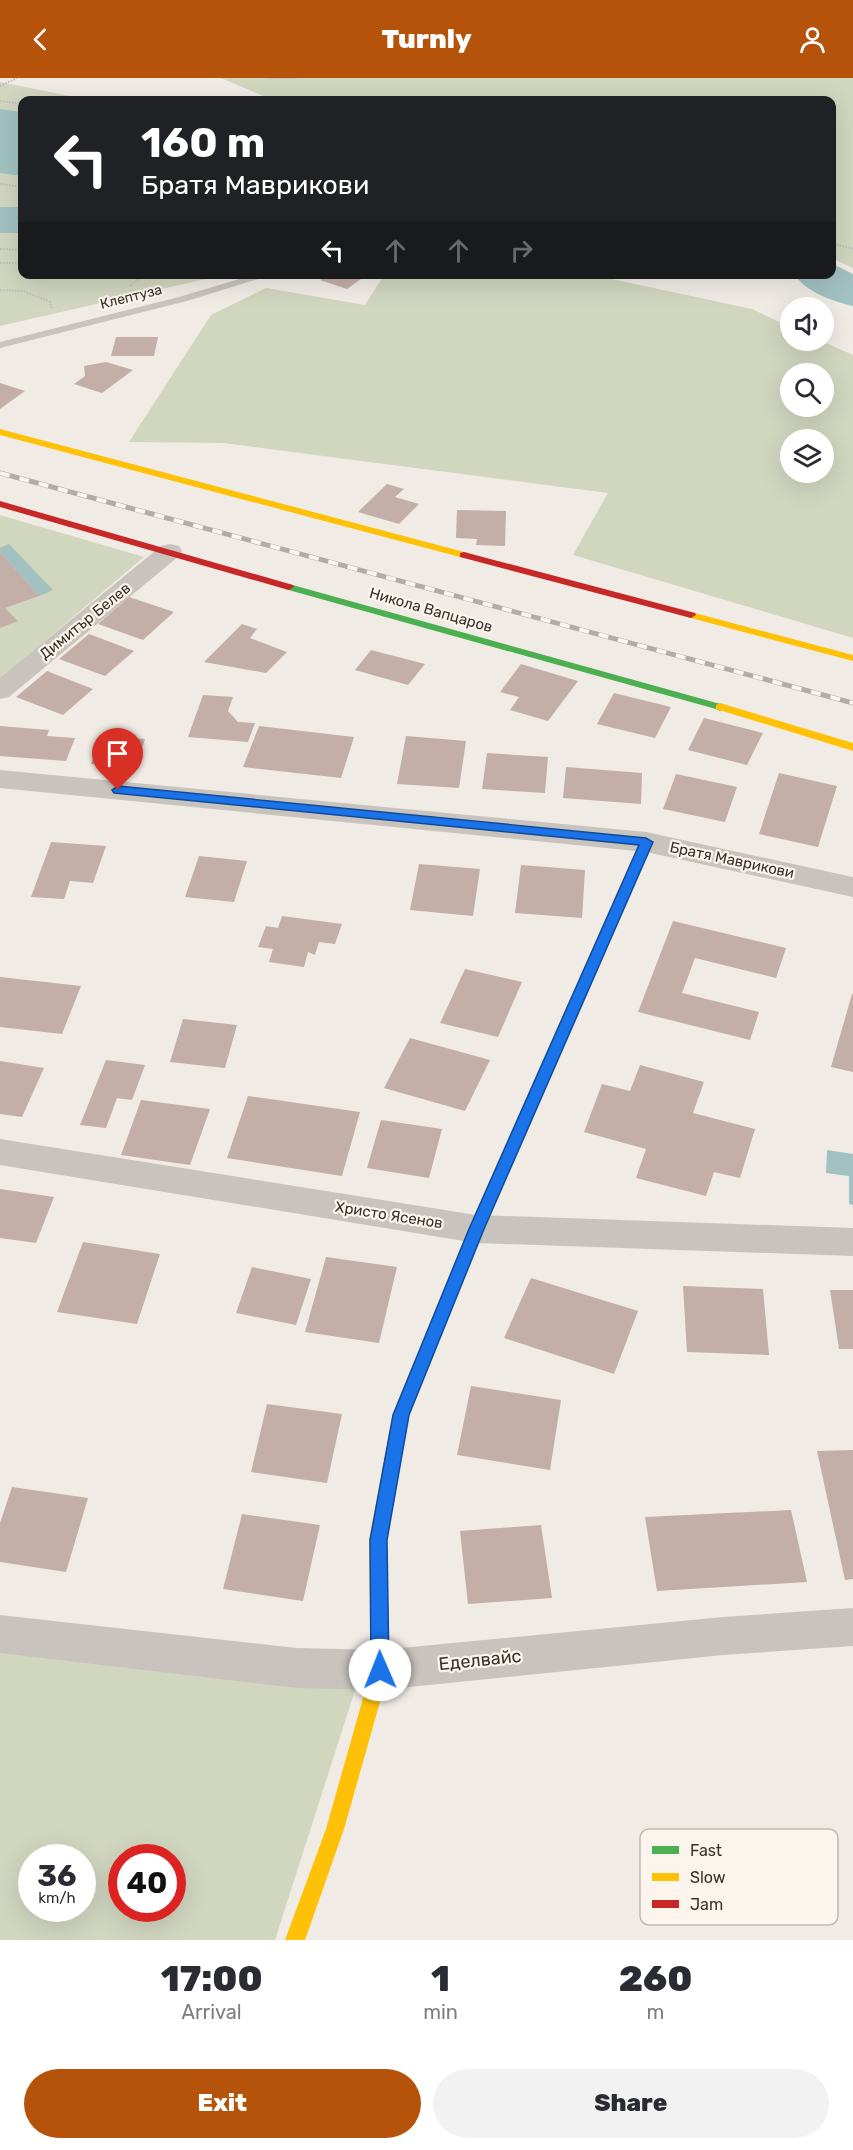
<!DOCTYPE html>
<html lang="en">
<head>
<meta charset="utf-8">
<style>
	body { margin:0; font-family:Rubik,sans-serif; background:#f2f2f3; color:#2b2b33; height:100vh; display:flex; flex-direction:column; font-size:22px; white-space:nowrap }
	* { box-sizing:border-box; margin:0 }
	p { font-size:20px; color:#7c7c81 }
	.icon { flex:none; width:33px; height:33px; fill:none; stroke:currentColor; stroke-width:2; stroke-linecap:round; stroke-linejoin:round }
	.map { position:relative; height:1862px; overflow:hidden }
	.side { display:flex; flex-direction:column; background:#fff; flex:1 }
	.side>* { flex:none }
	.banner { position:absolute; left:18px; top:18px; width:818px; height:183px; border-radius:12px; box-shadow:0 6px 24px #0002; background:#202124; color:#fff; overflow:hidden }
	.fabs { position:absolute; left:780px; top:219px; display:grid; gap:12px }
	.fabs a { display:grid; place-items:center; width:54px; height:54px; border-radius:50%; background:#fff; box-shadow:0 6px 24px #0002; font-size:30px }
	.speed { position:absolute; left:18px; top:1766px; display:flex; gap:12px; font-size:30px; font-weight:700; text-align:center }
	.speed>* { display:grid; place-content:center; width:78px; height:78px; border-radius:50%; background:#fff; box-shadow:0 6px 24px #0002; line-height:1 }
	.speed small { font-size:15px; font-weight:400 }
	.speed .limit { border:9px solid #d22; background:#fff; color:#111 }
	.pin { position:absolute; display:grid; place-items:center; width:51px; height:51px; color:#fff; margin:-62px -26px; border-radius:50% 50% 50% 0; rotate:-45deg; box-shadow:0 0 6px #0007 }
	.pin .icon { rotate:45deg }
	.me { position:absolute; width:66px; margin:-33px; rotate:359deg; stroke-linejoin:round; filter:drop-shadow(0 0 4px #0008) }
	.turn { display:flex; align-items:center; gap:21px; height:126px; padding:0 24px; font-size:27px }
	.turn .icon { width:78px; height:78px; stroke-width:2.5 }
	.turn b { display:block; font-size:42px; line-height:51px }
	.lanes { display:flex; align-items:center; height:57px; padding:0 24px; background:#0003; justify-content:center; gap:30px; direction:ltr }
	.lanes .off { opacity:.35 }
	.eta { display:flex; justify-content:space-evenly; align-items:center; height:102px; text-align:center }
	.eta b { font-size:36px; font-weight:800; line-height:42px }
	.button { display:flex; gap:12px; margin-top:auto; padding:12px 24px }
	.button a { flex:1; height:69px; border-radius:36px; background:#b45309; color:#fff; font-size:24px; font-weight:800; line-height:69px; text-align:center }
	.button a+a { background:#f2f2f3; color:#2b2b33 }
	header { display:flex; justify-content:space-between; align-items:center; height:78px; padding:0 24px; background:#b45309; color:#fff; font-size:27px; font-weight:800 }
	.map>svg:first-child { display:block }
	.green { fill:#d1d6bf; fill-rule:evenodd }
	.water { fill:#a1c2c1 }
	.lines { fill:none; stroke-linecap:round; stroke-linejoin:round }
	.river { fill:#a1c2c1; fill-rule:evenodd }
	.building { fill:#c3afa7 }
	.path { stroke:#c2bbb6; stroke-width:2; stroke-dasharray:1.5 1.5; stroke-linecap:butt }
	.lane { fill:#c9c3be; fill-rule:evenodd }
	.street { fill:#c9c3be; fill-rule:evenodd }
	.fast { fill:#4caf50; fill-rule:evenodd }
	.slow { fill:#ffc107; fill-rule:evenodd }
	.jam { fill:#c62828; fill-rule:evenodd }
	.rail-casing { stroke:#b1aca8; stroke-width:5 }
	.rail { stroke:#fbf5ee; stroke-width:4; stroke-dasharray:10; stroke-linecap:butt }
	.route { fill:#1a73e8; stroke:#114b97; stroke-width:1.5 }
	.labels { text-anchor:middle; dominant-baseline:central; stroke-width:4.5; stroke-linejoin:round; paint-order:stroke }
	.far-street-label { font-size:14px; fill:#3b302b; stroke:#fbf5ee }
	.street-label { font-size:15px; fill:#3b302b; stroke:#fbf5ee }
	.near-street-label { font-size:18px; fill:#3b302b; stroke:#fbf5ee }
	.key { fill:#fbf5ee; stroke:#c1bab4; stroke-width:1.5 }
	.key-label { font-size:16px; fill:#3b302b }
</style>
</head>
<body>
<header><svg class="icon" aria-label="back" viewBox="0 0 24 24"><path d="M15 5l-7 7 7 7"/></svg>Turnly<svg class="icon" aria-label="person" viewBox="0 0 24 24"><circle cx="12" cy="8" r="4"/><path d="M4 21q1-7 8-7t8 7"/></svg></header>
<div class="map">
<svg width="853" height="1862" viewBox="0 0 853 1862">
	<rect width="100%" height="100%" fill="#f0ebe5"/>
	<path class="green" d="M221,0h632v190l-22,-10v-158h-558z
		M0,4l90,18h-68v174l201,1 -223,51z
		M593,197l159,34 38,18v13l31,1 32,14v283l-280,-83 35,-62 -384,-50 -95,-1 82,-127 55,-27 99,17 19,-30zM790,296h34v32h-34zM790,362h34v32h-34z
		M0,437l144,42 -144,122z
		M0,1569l356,40 -81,253h-275zM32,1779h50v51h-50zM122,1779h50v51h-50z"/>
	<path class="water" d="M0,31l22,3v64l-22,-3z
		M9,466l44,46 -14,6 -39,-44v-4z
		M827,1072l26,4v51l-4,-1v-28l-23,-3z"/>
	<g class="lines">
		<path class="river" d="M0,129h22v26h-22z
			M831,185l22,11v32c-21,-5 -47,-14 -59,-32h37z"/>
	</g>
	<path class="building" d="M328,196h17l16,5 -14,10 -27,-9z
		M116,259h42l-4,19h-43z
		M106,284l27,8 -31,23 -28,-9 11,-8 -1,-10z
		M0,305l25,8 -25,18z
		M387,406l17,5 -9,8 24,7 -20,20 -41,-12z
		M457,432l49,1 -1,35 -29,-1 1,-6 -21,-1z
		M0,474l39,44 -34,12 13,13 -18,7z
		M129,519l45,15 -31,28 -45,-16z
		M242,546l15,5 -7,9 37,14 -21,21 -62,-11z
		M89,556l45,17 -29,25 -46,-17z
		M371,572l54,14 -17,21 -53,-15z
		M521,586l57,17 -30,40 -38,-11 9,-13 -19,-5z
		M47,593l46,18 -30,26 -47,-18z
		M614,615l57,14 -16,31 -58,-14z
		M203,617l30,2 -5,14 10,11 17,1 -7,19 -60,-5z
		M704,640l59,15 -16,32 -59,-15z
		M0,648l49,4 -2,6 28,2 -9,23 -66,-5z
		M259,648l95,11 -13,41 -98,-11z
		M100,658l45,3 -9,28 -45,-3z
		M406,658l60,5 -7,47 -62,-4z
		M487,675l61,4 -3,36 -63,-4z
		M566,689l76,6 -1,31 -78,-6z
		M779,695l58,13 -19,61 -59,-13z
		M676,696l61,13 -12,35 -62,-13z
		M51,764l55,4 -13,37 -23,-2 -6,18 -33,-2z
		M199,778l48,5 -13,41 -49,-5z
		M419,786l61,5 -7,47 -63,-6z
		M521,787l64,5 -3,48 -67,-5z
		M282,838l60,8 -7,20 -16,-2 -4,13 -7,-3 -4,15 -35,-5 4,-13 -15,-2 8,-21 12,2z
		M673,843l113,27 -10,30 -81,-20 -13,35 77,19 -9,28 -112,-28z
		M465,891l57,13 -24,55 -58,-14z
		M0,899l81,9 -19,48 -62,-7z
		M852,916h1v78l-22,-5z
		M183,941l54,6 -12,43 -55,-6z
		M410,960l80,22 -25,51 -81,-23z
		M106,982l39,5 -13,35 -15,-2 -11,30 -26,-3z
		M0,983l44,7 -22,49 -22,-3z
		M640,987l64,17 -11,31 62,16 -15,49 -26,-6 -8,24 -70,-18 10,-29 -62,-17 18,-48 28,7z
		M248,1018l112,16 -18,64 -115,-18z
		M141,1022l69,9 -20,56 -69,-10z
		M381,1042l61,9 -13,49 -62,-10z
		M0,1111l54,8 -18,46 -36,-5z
		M83,1164l77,12 -23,70 -80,-12z
		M326,1179l71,10 -18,76 -74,-11z
		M252,1189l59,12 -15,46 -60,-12z
		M531,1200l107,33 -24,63 -110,-36z
		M683,1208l80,3 6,66 -82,-3z
		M830,1212h23v59h-14z
		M471,1308l90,14 -11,70 -93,-15z
		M267,1326l75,10 -15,69 -76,-11z
		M853,1372v129l-8,1 -28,-129z
		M12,1409l76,11 -22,74 -66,-10v-39z
		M791,1432l16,72 -150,9 -12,-74z
		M242,1436l78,11 -17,76 -80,-12z
		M541,1447l11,73 -84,6 -8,-73z"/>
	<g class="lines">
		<path class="path" d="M268,0h29
			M0,8l17,-8
			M0,23l22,3
			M0,106l22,3
			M831,165l22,6
			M0,171l22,1
			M0,185h22
			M130,208l11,-9 9,-3
			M0,212l23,1 27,11 2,7"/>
		<path class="lane" d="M256,196h18l-87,27 -187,47v-6l179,-45z"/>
		<path class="street" d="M170,466l9,2 3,5 -3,5 -170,141 -9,2v-21l161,-132z
			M0,692l646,62 207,45v20l-207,-45 -646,-64z
			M0,1061l476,76 377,13v28l-377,-13 -476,-78z
			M853,1530v38l-130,9 -343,35 -83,-2 -297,-35v-38l297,33 83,2 343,-33z"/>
		<path class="fast" d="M289,506l435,121 2,2 -6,4 -4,-2 -431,-120 -1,-2z"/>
		<path class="slow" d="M0,351l468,124 1,2 -5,3 -4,-1 -460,-122z
			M691,534l162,43v6l-166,-44v-4z
			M720,625l133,40v8l-137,-42v-4z
			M646,760l6,4 -108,249 -2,4h-10l-2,-4 110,-249z
			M391,1382l6,2 2,5 -12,73 2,130 -45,159 -39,111h-20l41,-111 45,-159 -2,-130 14,-73 2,-5z"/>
		<path class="jam" d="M0,423l293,84 1,2 -5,3 -4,-1 -285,-82z
			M464,474l231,61 1,2 -5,3 -231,-61v-4z
			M537,1008l5,1 2,4 -61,138 -74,186 -10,52 -2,5 -6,2 -6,-2 -2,-5 10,-52 76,-186 61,-138 2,-4z"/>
		<defs>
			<path id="rail" d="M0,395l853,230"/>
		</defs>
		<use href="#rail" class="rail-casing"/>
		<use href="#rail" class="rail"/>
	</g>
	<path class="route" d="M118,708l528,52 7,4 -169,387 -75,186 -22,125 2,130 -2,6 -7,2 -6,-2 -3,-6 -1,-130 23,-125 76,-186 170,-384 -525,-52 -2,-3z"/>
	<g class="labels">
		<g class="far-street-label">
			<text transform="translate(131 219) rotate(-14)">Клептуза</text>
		</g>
		<g class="street-label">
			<text transform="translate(431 532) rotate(16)">Никола Вапцаров</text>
			<text transform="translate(85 543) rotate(-39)">Димитър Белев</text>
			<text transform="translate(732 782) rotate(12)">Братя Маврикови</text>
			<text transform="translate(389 1137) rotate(9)">Христо Ясенов</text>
		</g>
		<g class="near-street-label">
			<text transform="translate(480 1582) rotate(-6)">Еделвайс</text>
		</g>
	</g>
	<rect x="640" y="1751" width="198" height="96" rx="9" class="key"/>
	<rect x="652" y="1768" width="27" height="8" fill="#4caf50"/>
	<rect x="652" y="1795" width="27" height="8" fill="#ffc107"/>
	<rect x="652" y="1822" width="27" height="8" fill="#c62828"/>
	<g class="key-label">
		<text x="690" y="1778">Fast</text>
		<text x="690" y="1805">Slow</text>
		<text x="690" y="1832">Jam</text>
	</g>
</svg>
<div class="fabs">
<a><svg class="icon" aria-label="sound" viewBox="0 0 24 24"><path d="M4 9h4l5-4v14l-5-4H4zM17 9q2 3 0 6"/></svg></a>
<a><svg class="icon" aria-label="search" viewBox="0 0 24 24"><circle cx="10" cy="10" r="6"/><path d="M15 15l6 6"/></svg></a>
<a><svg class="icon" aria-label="layers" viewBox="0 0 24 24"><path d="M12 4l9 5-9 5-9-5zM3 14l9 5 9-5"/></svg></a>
</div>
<div class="speed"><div>36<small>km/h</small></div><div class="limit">40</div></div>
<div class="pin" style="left:118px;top:712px;background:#d93025"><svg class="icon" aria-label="arrive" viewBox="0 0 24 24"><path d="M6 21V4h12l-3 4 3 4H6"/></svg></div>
<svg class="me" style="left:380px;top:1592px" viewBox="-20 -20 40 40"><circle r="19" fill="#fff"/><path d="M0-13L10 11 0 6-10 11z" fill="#1a73e8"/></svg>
<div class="banner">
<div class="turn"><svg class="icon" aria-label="left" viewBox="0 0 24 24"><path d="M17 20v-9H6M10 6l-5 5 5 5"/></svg><div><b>160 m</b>Братя Маврикови</div></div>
<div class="lanes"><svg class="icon" aria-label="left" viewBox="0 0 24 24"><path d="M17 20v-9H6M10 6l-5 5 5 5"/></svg><svg class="icon off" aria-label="ahead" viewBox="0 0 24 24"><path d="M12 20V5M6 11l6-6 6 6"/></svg><svg class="icon off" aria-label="ahead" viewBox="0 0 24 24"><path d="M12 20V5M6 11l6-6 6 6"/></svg><svg class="icon off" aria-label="right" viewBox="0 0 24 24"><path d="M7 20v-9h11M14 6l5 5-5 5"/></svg></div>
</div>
</div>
<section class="side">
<div class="eta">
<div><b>17:00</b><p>Arrival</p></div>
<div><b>1</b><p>min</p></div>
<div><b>260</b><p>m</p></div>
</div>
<div class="button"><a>Exit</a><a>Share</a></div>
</section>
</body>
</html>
